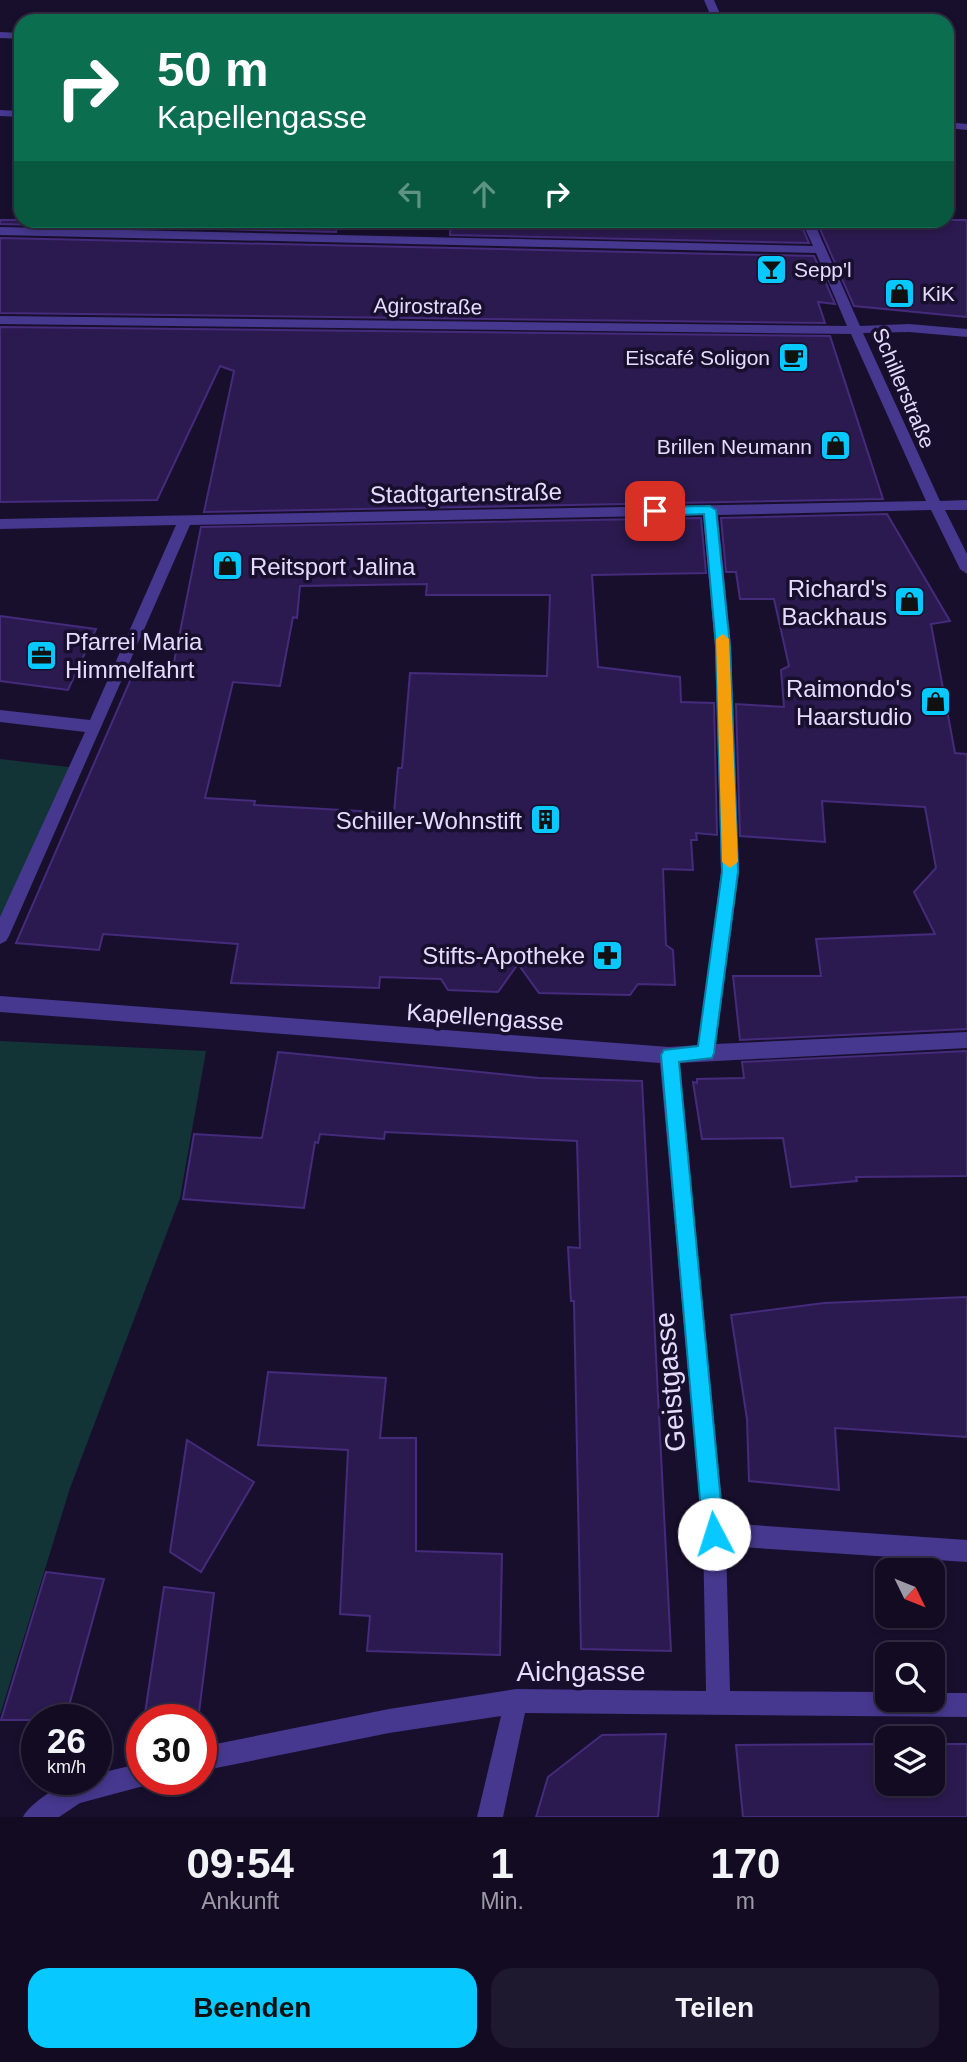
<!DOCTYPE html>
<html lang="de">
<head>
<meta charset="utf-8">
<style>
	body { margin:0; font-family:Arial,sans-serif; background:#1f192f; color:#f1f3f6; height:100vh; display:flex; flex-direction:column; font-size:26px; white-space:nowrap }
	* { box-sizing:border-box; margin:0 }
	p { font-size:23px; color:#9c9ba5 }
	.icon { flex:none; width:38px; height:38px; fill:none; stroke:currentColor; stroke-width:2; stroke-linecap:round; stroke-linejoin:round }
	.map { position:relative; height:1817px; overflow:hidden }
	.sheet { display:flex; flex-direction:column; background:#120b22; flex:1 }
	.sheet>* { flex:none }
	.hud { position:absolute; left:14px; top:14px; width:940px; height:214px; border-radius:21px; box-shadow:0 4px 10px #0003,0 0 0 2px #312b40; background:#0b6e4f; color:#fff; overflow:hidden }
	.needle { width:46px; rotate:133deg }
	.controls { position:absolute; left:875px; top:1558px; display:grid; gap:14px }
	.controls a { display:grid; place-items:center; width:70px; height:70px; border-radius:14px; background:#120b22; box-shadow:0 4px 10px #0003,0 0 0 2px #312b40; font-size:35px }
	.speed { position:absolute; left:21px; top:1704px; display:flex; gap:14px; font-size:35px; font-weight:700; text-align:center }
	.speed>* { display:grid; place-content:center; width:91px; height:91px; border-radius:50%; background:#120b22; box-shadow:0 4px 10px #0003,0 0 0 2px #312b40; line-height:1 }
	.speed small { font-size:18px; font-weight:400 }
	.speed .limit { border:10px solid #d22; background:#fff; color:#111 }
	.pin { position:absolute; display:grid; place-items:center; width:60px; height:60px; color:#fff; margin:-30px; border-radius:14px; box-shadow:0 4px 10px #0006 }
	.me { position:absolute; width:77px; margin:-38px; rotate:355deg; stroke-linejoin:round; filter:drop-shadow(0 0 5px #0008) }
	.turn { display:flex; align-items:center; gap:24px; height:147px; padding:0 28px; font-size:32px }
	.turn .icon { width:91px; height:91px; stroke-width:2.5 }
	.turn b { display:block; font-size:49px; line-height:60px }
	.lanes { display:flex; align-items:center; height:66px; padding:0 28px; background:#0003; justify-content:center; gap:35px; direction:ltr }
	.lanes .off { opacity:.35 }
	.eta { display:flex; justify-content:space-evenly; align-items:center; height:119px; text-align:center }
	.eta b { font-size:42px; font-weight:700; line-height:49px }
	.primary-button { display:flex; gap:14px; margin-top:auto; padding:14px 28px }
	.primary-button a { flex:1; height:80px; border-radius:21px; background:#07c8ff; color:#111; font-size:28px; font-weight:700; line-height:80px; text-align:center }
	.primary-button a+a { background:#1f192f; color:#f1f3f6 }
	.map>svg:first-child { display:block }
	.green { fill:#123437 }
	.building { fill:#2b1a4f; stroke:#452b7c; stroke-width:2; fill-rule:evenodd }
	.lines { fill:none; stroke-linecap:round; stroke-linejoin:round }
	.minor { fill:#46388e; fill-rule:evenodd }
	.route { fill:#07c8ff; stroke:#0582a6; stroke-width:2 }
	.slow { fill:#f59e0b }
	.labels { text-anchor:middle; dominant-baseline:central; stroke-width:7; stroke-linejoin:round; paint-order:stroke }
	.far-poi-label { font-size:21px; fill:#e4dbff; stroke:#180f2d; text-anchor:start }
	.far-street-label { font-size:21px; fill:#e4dbff; stroke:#180f2d }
	.street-label { font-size:24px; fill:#e4dbff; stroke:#180f2d }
	.poi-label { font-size:24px; fill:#e4dbff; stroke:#180f2d; text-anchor:end }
	.near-street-label { font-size:28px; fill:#e4dbff; stroke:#180f2d }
</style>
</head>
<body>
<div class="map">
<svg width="967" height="1817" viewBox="0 0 967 1817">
	<rect width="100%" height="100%" fill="#180f2d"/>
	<path class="green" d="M0,759l77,9 -77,168z
		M0,1041l206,10 -26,147 -110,290 -70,227z"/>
	<path class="building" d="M0,220h338l-2,12 -336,-8z
		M451,220h348l10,23 -359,-8z
		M816,220h151v97l-113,-11z
		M0,238l814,18 21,48 -17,-2 7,21 -825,-10z
		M0,327l830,9 53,163 -679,13 30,-141 -14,-5 -63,134 -157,2z
		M887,514l63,107 -19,3 24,129 12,1v275l-227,11 -7,-64h88l-5,-37 119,-5 -21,-42 22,-24 -11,-61 -103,-6 3,41 -85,-6 -4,-132 48,3 -3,-37 8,-4 -15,-67h-34l-4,-27h-10l-5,-54z
		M701,518l5,55 -114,2 6,92 82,10 1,25 33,1 3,132 -21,-2 1,7h-6l2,30 -30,-1 3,76 7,5 2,35 -37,-1 -8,11 -91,-2 -21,-29 -20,28 -50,-2 -7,-11 -61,-2 -1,11 -148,-5 7,-39 -135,-10 -4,16 -83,-7 117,-269 38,3 30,-150zM427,584l-1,11h124l-3,81 -137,-3 -8,95h-4l-4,45 -140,-8 1,-4 -50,-3 28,-116 47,4 13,-69 4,1 3,-32z
		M0,616l96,13 -28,61 -68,-9z
		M967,1051v125l-111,1 1,4 -66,6 -8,-49 -81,1 -9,-57 4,1v-4l47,-1 -2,-16z
		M278,1052l261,26 103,3 29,570 -90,-2 -7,-348h-3l-3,-54 12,1 -3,-107 -192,-9 -1,7 -64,-5 -2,9 -3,-1 -11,66 -121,-9 11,-65 68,4z
		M967,1297v140l-132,-9 4,62 -90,-9 -2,-62 -16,-104 93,-12z
		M268,1372l118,6 -6,60h36v113l86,3 -2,101 -133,-4 3,-35 -30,-2 8,-164 -90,-5z
		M187,1440l67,42 -53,90 -31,-20z
		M46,1572l58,7 -39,141h-64z
		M164,1587l50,6 -16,127h-54z
		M666,1734l-8,83h-122l12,-40 54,-42z
		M887,1744v39h46v-39h34v73h-224l-7,-72z"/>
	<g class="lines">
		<path class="minor" d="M704,0h10l9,21h-10z
			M0,32l21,1v6l-21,-1z
			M0,110l21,1v6l-21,-1z
			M947,122l20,2v6l-20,-2z
			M801,220h12l47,106 49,-2 58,5v8l-58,-5 -46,1 77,168 27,-1v10h-22l22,44v20l-7,-5 -29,-59 -213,5 13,131 8,226 -23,172 251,-12v16l-288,15 45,460 243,17v22l-241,-16 4,145 157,1v7h46v-6h34v24l-442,-4 -22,104h-26l24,-101 -112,17 -188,38v-24l188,-38 127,-20 190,2 -3,-157 -43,-471 -660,-51v-16l669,51 29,-2 23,-173 -6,-226 -12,-131 -513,10 -181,411 -3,5 -6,3v-27l85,-185 -85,-10v-12l90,10 86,-195 -176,4v-10l926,-18 -75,-167 -851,-10v-8l847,10 -31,-73 -816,-18v-8l813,19z
			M142,1763v17h10l-1,4 -71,19 -21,14h-36c5,-12 37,-33 50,-37 7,-1 16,0 23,0v-6z"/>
	</g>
	<path class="route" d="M710,506l6,4 14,136 8,226 -24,181 -2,5 -33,4 45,472 -3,8 -7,3 -8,-3 -3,-8 -42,-479 3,-5 34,-4 24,-174 -6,-226 -12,-132 -49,2 -7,-5 7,-4z"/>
	<path class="slow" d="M723,634l6,5 9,223 -8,6 -8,-6 -6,-223z"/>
	<defs>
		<symbol id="bar-square" viewBox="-11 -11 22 22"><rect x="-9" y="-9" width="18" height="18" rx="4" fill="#07c8ff" stroke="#180f2d"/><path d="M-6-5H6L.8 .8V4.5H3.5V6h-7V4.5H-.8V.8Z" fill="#111"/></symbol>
		<symbol id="shop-square" viewBox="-11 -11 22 22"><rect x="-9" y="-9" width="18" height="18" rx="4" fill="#07c8ff" stroke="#180f2d"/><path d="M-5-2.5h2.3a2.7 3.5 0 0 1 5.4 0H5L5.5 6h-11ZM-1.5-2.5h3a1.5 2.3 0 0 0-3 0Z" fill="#111"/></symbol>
		<symbol id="cafe-square" viewBox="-11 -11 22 22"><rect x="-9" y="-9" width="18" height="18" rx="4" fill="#07c8ff" stroke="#180f2d"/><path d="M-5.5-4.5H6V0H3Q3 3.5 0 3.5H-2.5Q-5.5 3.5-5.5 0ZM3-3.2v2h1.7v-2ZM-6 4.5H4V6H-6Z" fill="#111"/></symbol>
		<symbol id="office-square" viewBox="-11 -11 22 22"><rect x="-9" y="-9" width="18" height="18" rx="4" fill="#07c8ff" stroke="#180f2d"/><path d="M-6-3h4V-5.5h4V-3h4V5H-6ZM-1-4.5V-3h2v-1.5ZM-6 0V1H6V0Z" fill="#111"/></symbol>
		<symbol id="building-square" viewBox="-11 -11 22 22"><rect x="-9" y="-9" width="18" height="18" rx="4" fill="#07c8ff" stroke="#180f2d"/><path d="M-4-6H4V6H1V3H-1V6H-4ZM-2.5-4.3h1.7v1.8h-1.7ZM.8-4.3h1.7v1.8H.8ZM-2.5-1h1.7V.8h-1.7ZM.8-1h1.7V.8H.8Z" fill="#111"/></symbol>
		<symbol id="pharmacy-square" viewBox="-11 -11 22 22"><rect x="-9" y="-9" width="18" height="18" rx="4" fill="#07c8ff" stroke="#180f2d"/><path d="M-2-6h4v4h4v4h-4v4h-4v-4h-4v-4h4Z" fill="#111"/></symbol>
	</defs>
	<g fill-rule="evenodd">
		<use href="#bar-square" x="754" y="252" width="35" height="35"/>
		<use href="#shop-square" x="882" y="276" width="35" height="35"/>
		<use href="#cafe-square" x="776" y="340" width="35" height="35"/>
		<use href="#shop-square" x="818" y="428" width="35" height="35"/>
		<use href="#shop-square" x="210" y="548" width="35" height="35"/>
		<use href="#shop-square" x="892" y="584" width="35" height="35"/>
		<use href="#office-square" x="24" y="638" width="35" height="35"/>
		<use href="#shop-square" x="918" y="684" width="35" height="35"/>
		<use href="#building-square" x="528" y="802" width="35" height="35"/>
		<use href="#pharmacy-square" x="590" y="938" width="35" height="35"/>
	</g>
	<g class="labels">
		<g class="far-poi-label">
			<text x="794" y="269">Sepp'l</text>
			<text x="922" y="293">KiK</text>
			<text x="770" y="357" text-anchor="end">Eiscafé Soligon</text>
			<text x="812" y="446" text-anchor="end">Brillen Neumann</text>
		</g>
		<g class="far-street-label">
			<text transform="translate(428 306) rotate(1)">Agirostraße</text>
			<text transform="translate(904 388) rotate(67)">Schillerstraße</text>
		</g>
		<g class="street-label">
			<text transform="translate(466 493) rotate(-1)">Stadtgartenstraße</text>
			<text transform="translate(485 1017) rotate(4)">Kapellengasse</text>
		</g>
		<g class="poi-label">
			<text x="250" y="566" text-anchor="start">Reitsport Jalina</text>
			<text x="887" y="588">Richard's<tspan x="887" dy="28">Backhaus</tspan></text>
			<text x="65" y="641" text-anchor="start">Pfarrei Maria<tspan x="65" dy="28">Himmelfahrt</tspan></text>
			<text x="912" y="688">Raimondo's<tspan x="912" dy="28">Haarstudio</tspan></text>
			<text x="522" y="820">Schiller-Wohnstift</text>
			<text x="585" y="955">Stifts-Apotheke</text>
		</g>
		<g class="near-street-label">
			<text transform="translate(670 1382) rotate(-95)">Geistgasse</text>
			<text x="581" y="1671">Aichgasse</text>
		</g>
	</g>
</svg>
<div class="controls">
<a><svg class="needle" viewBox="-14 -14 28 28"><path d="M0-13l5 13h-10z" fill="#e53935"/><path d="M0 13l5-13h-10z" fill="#9c9ba5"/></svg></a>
<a><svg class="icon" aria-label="search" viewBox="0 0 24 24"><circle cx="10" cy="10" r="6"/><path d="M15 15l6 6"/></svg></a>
<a><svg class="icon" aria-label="layers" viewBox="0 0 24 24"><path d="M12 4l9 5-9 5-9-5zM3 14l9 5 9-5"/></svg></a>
</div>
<div class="speed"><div>26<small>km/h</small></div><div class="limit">30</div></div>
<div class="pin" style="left:655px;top:511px;background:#d93025"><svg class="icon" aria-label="arrive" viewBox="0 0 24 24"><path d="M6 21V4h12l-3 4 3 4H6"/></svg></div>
<svg class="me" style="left:714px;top:1534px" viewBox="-20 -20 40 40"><circle r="19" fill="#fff"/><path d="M0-13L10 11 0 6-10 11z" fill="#07c8ff"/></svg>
<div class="hud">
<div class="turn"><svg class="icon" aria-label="right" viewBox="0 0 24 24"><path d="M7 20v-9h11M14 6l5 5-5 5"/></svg><div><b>50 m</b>Kapellengasse</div></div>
<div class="lanes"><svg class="icon off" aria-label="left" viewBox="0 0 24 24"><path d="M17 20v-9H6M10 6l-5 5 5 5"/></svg><svg class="icon off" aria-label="ahead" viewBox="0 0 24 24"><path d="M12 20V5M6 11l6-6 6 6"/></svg><svg class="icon" aria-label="right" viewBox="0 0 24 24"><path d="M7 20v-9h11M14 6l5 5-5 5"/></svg></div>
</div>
</div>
<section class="sheet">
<div class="eta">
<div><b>09:54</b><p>Ankunft</p></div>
<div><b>1</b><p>Min.</p></div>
<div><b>170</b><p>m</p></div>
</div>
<div class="primary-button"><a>Beenden</a><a>Teilen</a></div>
</section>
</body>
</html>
